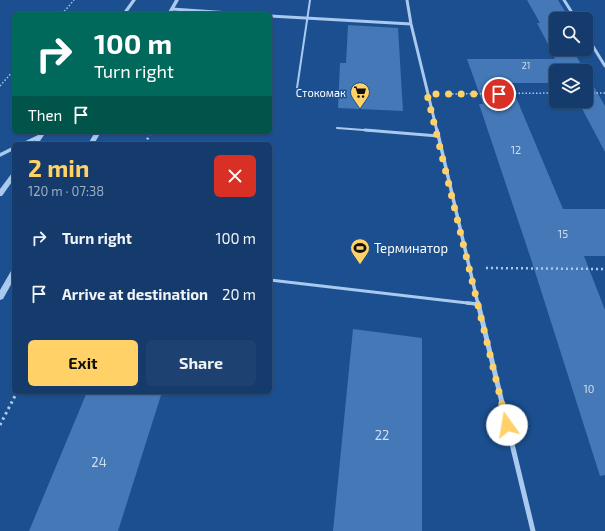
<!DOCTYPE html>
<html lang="en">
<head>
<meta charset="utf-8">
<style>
	body { margin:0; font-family:"Exo 2",sans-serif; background:#1d4271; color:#f1f3f6; height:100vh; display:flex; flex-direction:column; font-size:15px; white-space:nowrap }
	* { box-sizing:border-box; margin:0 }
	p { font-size:13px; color:#9dadc1 }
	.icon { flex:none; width:22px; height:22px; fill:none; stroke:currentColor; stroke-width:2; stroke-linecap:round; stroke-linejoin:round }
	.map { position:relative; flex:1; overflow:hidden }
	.panel { position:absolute; left:12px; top:142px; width:260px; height:252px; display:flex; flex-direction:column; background:#143b6b; border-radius:6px; box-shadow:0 1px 3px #0004,0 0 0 1px #33557e }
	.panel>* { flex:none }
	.guide { position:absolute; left:12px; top:12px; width:260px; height:122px; border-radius:6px; box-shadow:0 1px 3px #0004,0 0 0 1px #33557e; background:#00695c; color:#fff; overflow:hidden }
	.controls { position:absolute; left:549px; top:12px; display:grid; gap:8px }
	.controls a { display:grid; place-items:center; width:44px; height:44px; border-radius:6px; background:#143b6b; box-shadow:0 1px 3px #0004,0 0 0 1px #33557e; font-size:20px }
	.pin { position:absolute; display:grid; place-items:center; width:34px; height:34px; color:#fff; margin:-17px; border:2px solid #fff; border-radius:50%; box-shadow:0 1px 4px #0007 }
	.me { position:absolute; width:44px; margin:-22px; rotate:347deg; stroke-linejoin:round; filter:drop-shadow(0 0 3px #0008) }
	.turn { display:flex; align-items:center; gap:14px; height:84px; padding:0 16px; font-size:18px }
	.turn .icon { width:52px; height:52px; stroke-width:2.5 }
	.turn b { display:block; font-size:28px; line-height:34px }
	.then { display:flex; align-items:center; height:38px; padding:0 16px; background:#0003; gap:8px; font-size:15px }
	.round { display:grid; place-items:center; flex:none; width:42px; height:42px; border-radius:6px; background:#1d4271 }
	.head { display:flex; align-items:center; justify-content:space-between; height:68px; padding:0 16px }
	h1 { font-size:24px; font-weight:700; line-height:30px; color:#ffd166 }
	.cta { display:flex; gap:8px; margin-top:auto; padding:8px 16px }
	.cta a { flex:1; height:46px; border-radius:6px; background:#ffd166; color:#111; font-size:16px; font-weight:700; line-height:46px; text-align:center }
	.cta a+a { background:#1d4271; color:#f1f3f6 }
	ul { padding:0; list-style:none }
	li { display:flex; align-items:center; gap:12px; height:56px; padding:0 16px }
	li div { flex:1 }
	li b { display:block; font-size:15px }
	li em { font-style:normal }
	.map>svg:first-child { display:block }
	.building { fill:#4478b7 }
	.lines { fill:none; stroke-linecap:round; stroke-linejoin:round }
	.path-far2 { stroke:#a9c9ee; stroke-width:1.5; stroke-dasharray:1.5 2; stroke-linecap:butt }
	.path-far1 { stroke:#a9c9ee; stroke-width:2.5; stroke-dasharray:2 3; stroke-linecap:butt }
	.path { stroke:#a9c9ee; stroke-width:3; stroke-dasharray:2.5 3.5; stroke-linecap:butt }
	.service-far2 { stroke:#a9c9ee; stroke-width:2 }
	.service-far1 { stroke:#a9c9ee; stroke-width:3 }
	.service { stroke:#a9c9ee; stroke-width:3.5 }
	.minor-far2 { stroke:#a9c9ee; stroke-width:3 }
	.minor-far1 { stroke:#a9c9ee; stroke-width:3.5 }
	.minor { stroke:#a9c9ee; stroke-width:5 }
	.tertiary { fill:#a9c9ee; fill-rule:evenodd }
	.route { stroke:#ffd166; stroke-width:7; stroke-dasharray:0 12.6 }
	.labels { text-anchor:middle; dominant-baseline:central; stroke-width:3; stroke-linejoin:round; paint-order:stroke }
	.far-number-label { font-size:9px; fill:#d0dded }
	.far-poi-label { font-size:11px; fill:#fff; stroke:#1b4f8f; text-anchor:end }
	.number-label { font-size:11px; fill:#d0dded }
	.poi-label { font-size:13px; fill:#fff; stroke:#1b4f8f; text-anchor:start }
	.near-number-label { font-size:13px; fill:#d0dded }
</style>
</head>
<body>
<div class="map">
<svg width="605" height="531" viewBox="0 0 605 531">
	<rect width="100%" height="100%" fill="#1b4f8f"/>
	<path class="building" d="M527,0h31l12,19h-14v27h-7l-12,-23h3z
		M348,25l50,3 5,83 -65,-3 2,-45h6z
		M559,49h13l13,22h-29v12h-46l53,126h42v47h-21l21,54v165l-5,1 -70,-220 -51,-152h4l-16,-45h88l-3,-6z
		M586,73l19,33v46l-27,-51h8z
		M353,329l69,9v193h-89z
		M87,392h75l-44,139h-89z"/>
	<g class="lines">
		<path class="path-far2" d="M62,14l12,-14
			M0,86l14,-16
			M586,93h19
			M445,94l111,-1"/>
		<path class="path-far1" d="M145,144l6,-12
			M486,268l119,1"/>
		<path class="path" d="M0,425l17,-33"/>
		<path class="service-far2" d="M297,88l13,-88
			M337,128l40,3"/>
		<path class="service-far1" d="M365,130l73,6
			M270,280l206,24"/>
		<path class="service" d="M467,303l11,1"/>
		<path class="minor-far2" d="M407,0l4,24 26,107
			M564,0l12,19
			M172,9l72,5
			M270,16l141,8
			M586,35l19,31"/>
		<path class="minor-far1" d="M437,130l41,174
			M23,144l17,-8
			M0,155l14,-7"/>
		<path class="minor" d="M478,303l55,228"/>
		<path class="tertiary" d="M132,0h4l-10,14h-4z
			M175,0h4l-8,14h-4z
			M40,132h6l-8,12h-6z
			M95,132h6l-7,12h-6z
			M14,172v7l-12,17h-2v-7l12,-16z
			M14,270v9l-11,20 -3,1v-10l11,-19z"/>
	</g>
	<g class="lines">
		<path class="route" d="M499,94h-72l80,331"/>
	</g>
	<defs>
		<symbol id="supermarket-pin" viewBox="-11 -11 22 30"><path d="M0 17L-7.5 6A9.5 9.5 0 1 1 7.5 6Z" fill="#ffd166" stroke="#1b4f8f"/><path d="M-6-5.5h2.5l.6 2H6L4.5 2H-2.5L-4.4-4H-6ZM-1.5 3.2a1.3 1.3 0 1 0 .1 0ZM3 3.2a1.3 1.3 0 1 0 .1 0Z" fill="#111"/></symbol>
		<symbol id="stadium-pin" viewBox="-11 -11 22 30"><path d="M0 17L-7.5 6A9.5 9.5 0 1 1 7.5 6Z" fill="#ffd166" stroke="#1b4f8f"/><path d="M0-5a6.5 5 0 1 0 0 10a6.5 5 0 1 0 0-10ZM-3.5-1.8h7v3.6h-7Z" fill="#111"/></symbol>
	</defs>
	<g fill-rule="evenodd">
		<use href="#supermarket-pin" x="349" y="81" width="22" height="30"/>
		<use href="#stadium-pin" x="349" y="237" width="22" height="30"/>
	</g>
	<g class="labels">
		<g class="far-number-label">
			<text x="526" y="65">21</text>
		</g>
		<g class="far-poi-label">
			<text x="346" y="92">Стокомак</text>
		</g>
		<g class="number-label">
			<text x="516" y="149">12</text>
			<text x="563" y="233">15</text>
			<text x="589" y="388">10</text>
		</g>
		<g class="poi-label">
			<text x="374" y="248">Терминатор</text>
		</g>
		<g class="near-number-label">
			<text x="382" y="435">22</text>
			<text x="99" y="462">24</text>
		</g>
	</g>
</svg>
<div class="controls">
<a><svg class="icon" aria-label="search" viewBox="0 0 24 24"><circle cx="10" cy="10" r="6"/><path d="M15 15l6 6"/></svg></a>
<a><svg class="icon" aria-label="layers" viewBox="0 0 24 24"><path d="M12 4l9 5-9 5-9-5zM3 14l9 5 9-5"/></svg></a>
</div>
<div class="pin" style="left:499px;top:94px;background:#d93025"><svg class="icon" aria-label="arrive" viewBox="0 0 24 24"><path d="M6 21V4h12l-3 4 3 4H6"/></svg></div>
<svg class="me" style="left:507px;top:425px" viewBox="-20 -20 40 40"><circle r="19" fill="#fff"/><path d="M0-13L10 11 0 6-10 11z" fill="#ffd166"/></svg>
<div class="guide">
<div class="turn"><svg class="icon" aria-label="right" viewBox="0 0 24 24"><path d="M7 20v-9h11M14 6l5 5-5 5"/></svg><div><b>100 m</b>Turn right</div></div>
<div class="then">Then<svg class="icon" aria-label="arrive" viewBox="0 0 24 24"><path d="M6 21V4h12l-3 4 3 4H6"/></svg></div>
</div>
<section class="panel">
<div class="head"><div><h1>2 min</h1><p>120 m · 07:38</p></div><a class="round" style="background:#d93025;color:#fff"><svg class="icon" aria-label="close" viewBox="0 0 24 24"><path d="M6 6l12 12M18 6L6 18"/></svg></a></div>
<ul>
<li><svg class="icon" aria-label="right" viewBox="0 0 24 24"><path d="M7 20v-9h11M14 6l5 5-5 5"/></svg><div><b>Turn right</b></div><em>100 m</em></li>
<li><svg class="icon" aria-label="arrive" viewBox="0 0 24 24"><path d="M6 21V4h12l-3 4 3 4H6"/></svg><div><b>Arrive at destination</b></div><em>20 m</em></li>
</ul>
<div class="cta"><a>Exit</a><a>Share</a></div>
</section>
</div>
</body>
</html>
